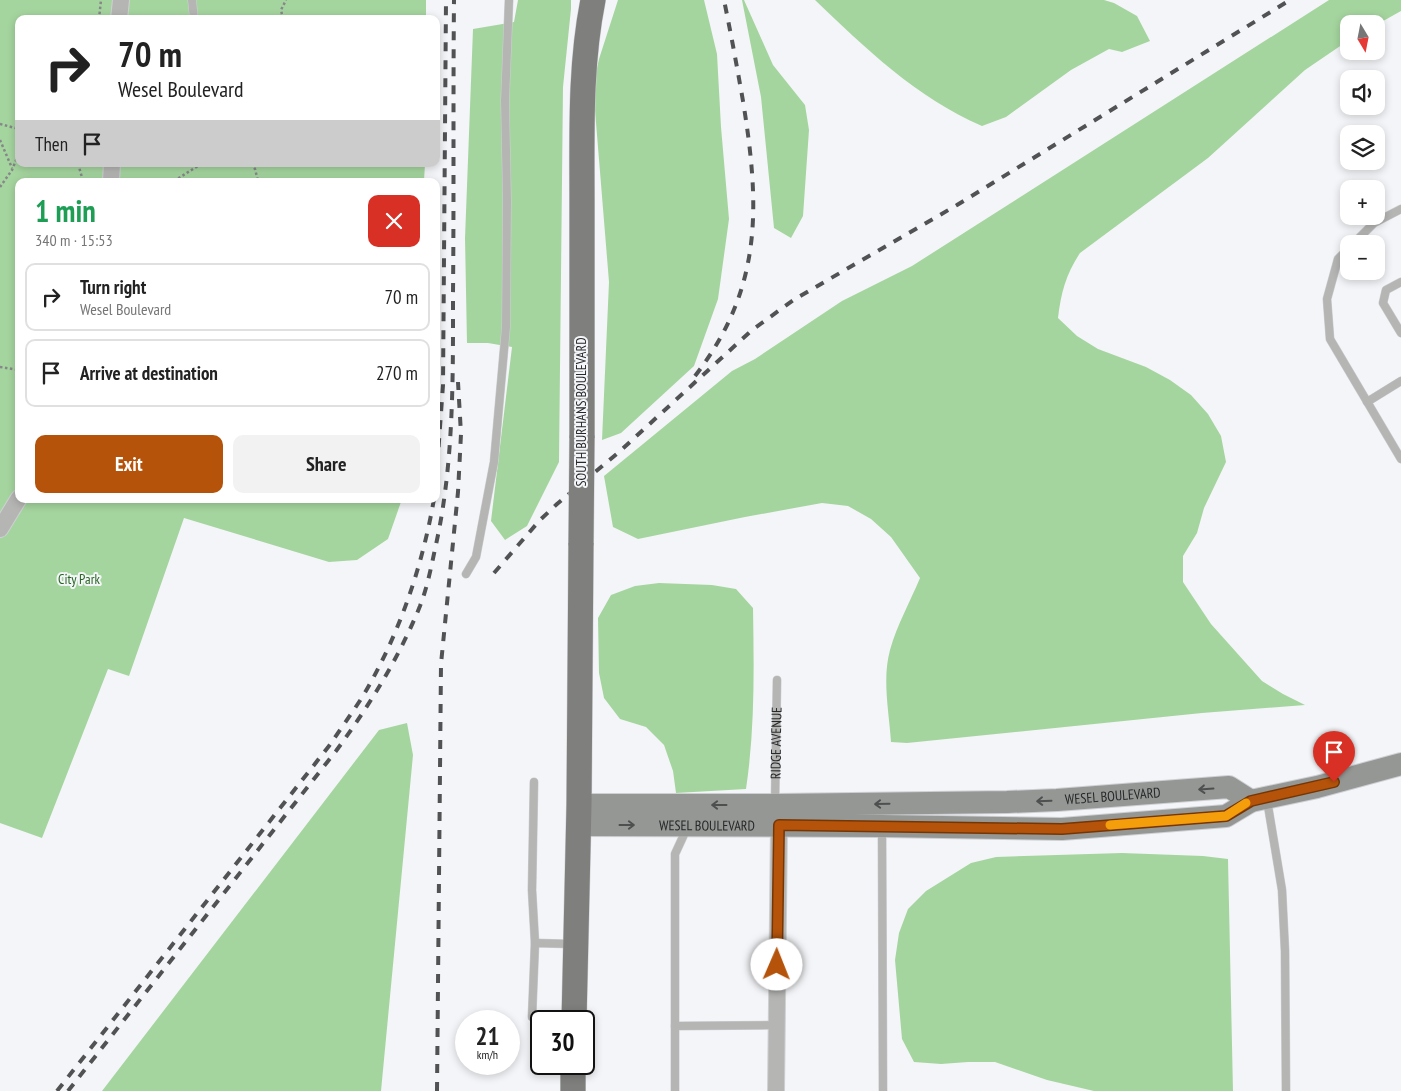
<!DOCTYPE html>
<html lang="en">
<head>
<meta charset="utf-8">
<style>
	body { margin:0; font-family:"PT Sans Narrow",sans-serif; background:#f2f2f2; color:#222; height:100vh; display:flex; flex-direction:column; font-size:19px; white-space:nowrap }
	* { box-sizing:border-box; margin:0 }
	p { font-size:16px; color:#767676 }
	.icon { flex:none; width:28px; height:28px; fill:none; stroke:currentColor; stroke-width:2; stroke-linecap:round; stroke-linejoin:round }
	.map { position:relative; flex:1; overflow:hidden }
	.sheet { position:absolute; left:15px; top:178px; width:425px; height:325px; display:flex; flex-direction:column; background:#fff; border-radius:10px; box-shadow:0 2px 8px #0003 }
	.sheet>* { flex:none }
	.guide { position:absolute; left:15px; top:15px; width:425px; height:152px; border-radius:10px; box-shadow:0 2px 8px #0003; background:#fff; color:#222; overflow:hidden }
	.needle { width:32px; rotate:170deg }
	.controls { position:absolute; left:1340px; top:15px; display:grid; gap:10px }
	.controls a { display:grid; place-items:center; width:45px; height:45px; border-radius:10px; background:#fff; box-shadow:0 2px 8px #0003; font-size:25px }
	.speed { position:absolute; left:455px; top:1010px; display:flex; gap:10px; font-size:25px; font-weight:700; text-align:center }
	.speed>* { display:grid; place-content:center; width:65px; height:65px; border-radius:50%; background:#fff; box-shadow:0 2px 8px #0003; line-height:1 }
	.speed small { font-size:12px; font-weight:400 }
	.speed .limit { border:2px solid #111; border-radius:8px; background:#fff; color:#111 }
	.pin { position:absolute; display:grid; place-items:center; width:42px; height:42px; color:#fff; margin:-51px -21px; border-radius:50% 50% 50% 0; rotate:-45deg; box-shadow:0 0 5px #0007 }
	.pin .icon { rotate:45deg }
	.me { position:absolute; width:55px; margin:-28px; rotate:1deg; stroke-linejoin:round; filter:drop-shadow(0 0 4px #0008) }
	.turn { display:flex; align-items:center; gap:18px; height:105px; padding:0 20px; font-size:22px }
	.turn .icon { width:65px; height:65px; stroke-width:2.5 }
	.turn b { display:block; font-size:35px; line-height:42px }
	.then { display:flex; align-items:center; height:48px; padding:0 20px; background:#0003; gap:10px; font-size:19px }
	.round { display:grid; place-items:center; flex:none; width:52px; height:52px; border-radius:10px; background:#f2f2f2 }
	.summary { display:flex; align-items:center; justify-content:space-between; height:85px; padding:0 20px }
	h1 { font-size:30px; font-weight:700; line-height:38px; color:#1e9e55 }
	.primary-button { display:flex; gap:10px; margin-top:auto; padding:10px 20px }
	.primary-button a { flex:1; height:58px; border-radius:10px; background:#b45309; color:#fff; font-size:20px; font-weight:700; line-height:58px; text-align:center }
	.primary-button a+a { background:#f2f2f2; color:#222 }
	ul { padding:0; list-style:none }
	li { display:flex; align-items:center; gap:15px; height:68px; margin:0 10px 8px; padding:0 10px; border:2px solid #e0e0e0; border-radius:10px }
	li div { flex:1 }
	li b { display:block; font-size:19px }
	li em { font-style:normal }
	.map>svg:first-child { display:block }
	.green { fill:#a5d59f }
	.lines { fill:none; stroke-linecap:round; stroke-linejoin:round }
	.service-casing { stroke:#cfd0d3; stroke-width:9 }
	.minor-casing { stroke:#cfd0d3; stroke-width:18 }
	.secondary-casing { stroke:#cfd0d3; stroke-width:24 }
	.primary-casing { stroke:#cfd0d3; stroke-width:26 }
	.path { stroke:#868789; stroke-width:2.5; stroke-dasharray:2.5 2.5; stroke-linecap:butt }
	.service { stroke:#b5b6b4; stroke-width:8 }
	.minor { stroke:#b5b6b4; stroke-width:16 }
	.secondary { stroke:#959795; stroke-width:22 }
	.primary { stroke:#7f807e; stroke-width:25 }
	.rail { stroke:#515254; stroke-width:4; stroke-dasharray:9 9; stroke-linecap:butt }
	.primary-bridge-casing { stroke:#cfd0d3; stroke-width:26; stroke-linecap:butt }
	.primary-bridge { stroke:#7f807e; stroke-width:25 }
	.oneway { stroke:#4e4f4f }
	.route-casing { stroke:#753606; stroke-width:12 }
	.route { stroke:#b45309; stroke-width:9 }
	.slow { stroke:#f59e0b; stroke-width:9 }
	.labels { text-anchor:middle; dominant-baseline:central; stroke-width:4; stroke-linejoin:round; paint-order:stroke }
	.street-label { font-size:14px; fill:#272829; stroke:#f4f5f8 }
	.park-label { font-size:14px; fill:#276621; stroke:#f4f5f8 }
</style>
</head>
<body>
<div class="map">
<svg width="1401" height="1091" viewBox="0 0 1401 1091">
	<rect width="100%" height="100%" fill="#f4f5f8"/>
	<path class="green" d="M0,0h426v19h-407v145h406l-1,17h-405v318h383l-14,40 -31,21 -28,2 -145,-44 -55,158 -21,-7 -66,169 -42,-15z
		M518,0h53v9l-8,78 -4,375 -32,64 -22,14 -14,-19 21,-174 -24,-4h-21l-2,-105 8,-209 41,-7z
		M618,0h86l13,54 4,73 8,92 -11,80 -24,67 -73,67 -19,7 7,-158 -16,-196 6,-27z
		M742,0h2l29,65 32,40 4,25 -6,86 -12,22 -17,-10 -13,-131z
		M815,0h289l10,3 23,13 13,25 -28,11 -13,-3 -38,21 -65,47 -24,9c-65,-28 -117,-78 -167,-126z
		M1329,0h72v11l-25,14 -27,-1v16l-44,30 -97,88 -128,95c-14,21 -19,40 -22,65l19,18 21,13 48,18 24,13 21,15 17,19 13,22 5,26 -22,46 -7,25 -14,23v26l28,42 51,57 21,13 22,11 -103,8 -295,30 -16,-1c-2,-30 -9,-63 -1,-92 7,-25 20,-48 30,-72l-29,-41 -20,-18 -23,-13 -26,-3 -77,14 -107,22 -25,-12 -9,-51 128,-105 23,-12 87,-58 70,-35z
		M659,583l53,2 24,4 17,19c1,60 2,121 -7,181l-70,4 -3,-22 -9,-26 -18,-18 -26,-8 -16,-21 -5,-25 -1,-55 13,-23 24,-9z
		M407,723l6,32 -32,336h-279l277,-361z
		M1122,853l81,3 25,3 5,232h-139l-47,-11 -52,-18h-27l-27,2 -27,-2 -12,-23 -7,-79 4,-27 9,-24 18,-18 45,-28 25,-6z"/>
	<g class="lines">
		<defs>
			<g id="service">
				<path d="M192,0l2,19"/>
				<path d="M1353,244l21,-21 27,-14"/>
				<path d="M1349,248l-11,11 -11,40 3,40 71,120"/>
				<path d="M1401,282l-15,8 -3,13 18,30"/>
				<path d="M1367,402l34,-21"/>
				<path d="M466,574l10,-17 18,-95 12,-135 1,-127 -2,-99 4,-101"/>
				<path d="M534,782l-2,108 3,53"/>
				<path d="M1267,800l15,90 3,61 1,140"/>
				<path id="s1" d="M775,803l2,-123"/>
				<path d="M882,828l1,263"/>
				<path d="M532,1017l3,-74 36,1"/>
				<path d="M675,1026l102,-1"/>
				<path d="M675,1091v-237l12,-26"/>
			</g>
			<path id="minor" d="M119,19l2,-19
				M111,181l1,-17
				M0,529l19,-31
				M776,1091l3,-266"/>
			<g id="secondary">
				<path id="s2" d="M579,805h196l232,-3 50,-2 172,-13 22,14"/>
				<path id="s3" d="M578,825l304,1 180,3 164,-13 25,-15 66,-14 84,-23"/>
			</g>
			<path id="primary" d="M582,438c0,-80 0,-160 0,-240 0,-66 -2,-133 11,-198
				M574,1021l5,-216 2,-262
				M573,1091v-27"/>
		</defs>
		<use href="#service" class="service-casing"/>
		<use href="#minor" class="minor-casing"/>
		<use href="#secondary" class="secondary-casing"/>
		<use href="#primary" class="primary-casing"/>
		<path class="path" d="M99,19l2,-19
			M283,19l-2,-9 5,-10
			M0,124l19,5
			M0,140l12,28
			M80,164l-1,3 4,14
			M251,164l4,5 3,12
			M174,181l27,-17
			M0,187l12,-17 7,-17
			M0,367l19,3"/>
		<use href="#service" class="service"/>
		<use href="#minor" class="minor"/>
		<use href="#secondary" class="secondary"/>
		<use href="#primary" class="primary"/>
		<path class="rail" d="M695,376c68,-88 65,-170 48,-275 -6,-34 -12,-67 -19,-101
			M436,483l7,-98 3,-385
			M494,573l46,-53 17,-16 62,-52 133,-122 43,-31 162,-94 333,-205
			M57,1091l272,-345c11,-16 23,-33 34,-50 36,-61 59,-128 71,-197
			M68,1091l268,-340c33,-45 63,-93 84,-145 7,-18 11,-38 15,-57 19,-83 18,-171 18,-256 1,-98 0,-195 1,-293
			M437,1091l4,-427 17,-172 3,-58 -3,-52"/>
		<defs>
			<path id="primary-bridge" d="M581,543l1,-105"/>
		</defs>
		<use href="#primary-bridge" class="primary-bridge-casing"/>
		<use href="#primary-bridge" class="primary-bridge"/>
	</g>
	<defs><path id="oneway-shaft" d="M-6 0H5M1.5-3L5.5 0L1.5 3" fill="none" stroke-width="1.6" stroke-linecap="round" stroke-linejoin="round" transform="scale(1.25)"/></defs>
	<g class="oneway">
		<use href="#oneway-shaft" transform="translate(1206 789) rotate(176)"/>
		<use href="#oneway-shaft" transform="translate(1044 801) rotate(178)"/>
		<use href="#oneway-shaft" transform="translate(882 804) rotate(179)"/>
		<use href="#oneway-shaft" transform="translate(719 805) rotate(-180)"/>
		<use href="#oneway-shaft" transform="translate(627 825)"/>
	</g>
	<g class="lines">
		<defs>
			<path id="route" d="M777,965l2,-140 283,4 164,-13 25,-15 83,-19"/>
		</defs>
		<use href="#route" class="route-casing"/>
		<use href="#route" class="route"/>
		<path class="slow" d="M1110,825l116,-9 20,-13"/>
	</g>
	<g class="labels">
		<g class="street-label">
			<text transform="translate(581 412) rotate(-90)">SOUTH BURHANS BOULEVARD</text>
			<text stroke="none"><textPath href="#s1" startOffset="60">RIDGE AVENUE</textPath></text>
			<text stroke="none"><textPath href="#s2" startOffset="534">WESEL BOULEVARD</textPath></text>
			<text stroke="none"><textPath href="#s3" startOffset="129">WESEL BOULEVARD</textPath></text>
		</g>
		<g class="park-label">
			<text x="79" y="579">City Park</text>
		</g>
	</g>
</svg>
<div class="controls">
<a><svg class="needle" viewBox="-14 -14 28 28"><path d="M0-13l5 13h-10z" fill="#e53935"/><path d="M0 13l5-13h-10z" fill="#767676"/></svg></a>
<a><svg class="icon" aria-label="sound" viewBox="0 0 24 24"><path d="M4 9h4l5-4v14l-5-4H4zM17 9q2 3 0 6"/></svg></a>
<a><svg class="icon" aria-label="layers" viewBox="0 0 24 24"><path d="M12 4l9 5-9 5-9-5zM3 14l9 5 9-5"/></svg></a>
<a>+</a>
<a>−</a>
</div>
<div class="speed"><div>21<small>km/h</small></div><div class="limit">30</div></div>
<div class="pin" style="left:1334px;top:782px;background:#d93025"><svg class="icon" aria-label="arrive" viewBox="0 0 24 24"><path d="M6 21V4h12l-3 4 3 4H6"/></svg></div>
<svg class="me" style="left:777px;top:965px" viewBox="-20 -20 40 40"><circle r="19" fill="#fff"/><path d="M0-13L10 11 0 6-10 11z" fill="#b45309"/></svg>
<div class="guide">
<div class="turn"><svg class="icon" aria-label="right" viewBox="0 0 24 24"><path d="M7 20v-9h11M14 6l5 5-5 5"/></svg><div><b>70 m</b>Wesel Boulevard</div></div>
<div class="then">Then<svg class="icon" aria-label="arrive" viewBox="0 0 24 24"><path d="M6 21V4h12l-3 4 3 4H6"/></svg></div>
</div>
<section class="sheet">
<div class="summary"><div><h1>1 min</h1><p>340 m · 15:53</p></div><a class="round" style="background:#d93025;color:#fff"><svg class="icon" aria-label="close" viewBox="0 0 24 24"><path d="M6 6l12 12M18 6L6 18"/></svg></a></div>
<ul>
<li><svg class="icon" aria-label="right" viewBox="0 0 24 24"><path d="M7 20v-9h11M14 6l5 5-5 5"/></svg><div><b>Turn right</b><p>Wesel Boulevard</p></div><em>70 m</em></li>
<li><svg class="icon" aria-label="arrive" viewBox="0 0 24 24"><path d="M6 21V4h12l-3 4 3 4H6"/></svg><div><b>Arrive at destination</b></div><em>270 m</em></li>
</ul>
<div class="primary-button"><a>Exit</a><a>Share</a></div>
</section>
</div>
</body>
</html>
